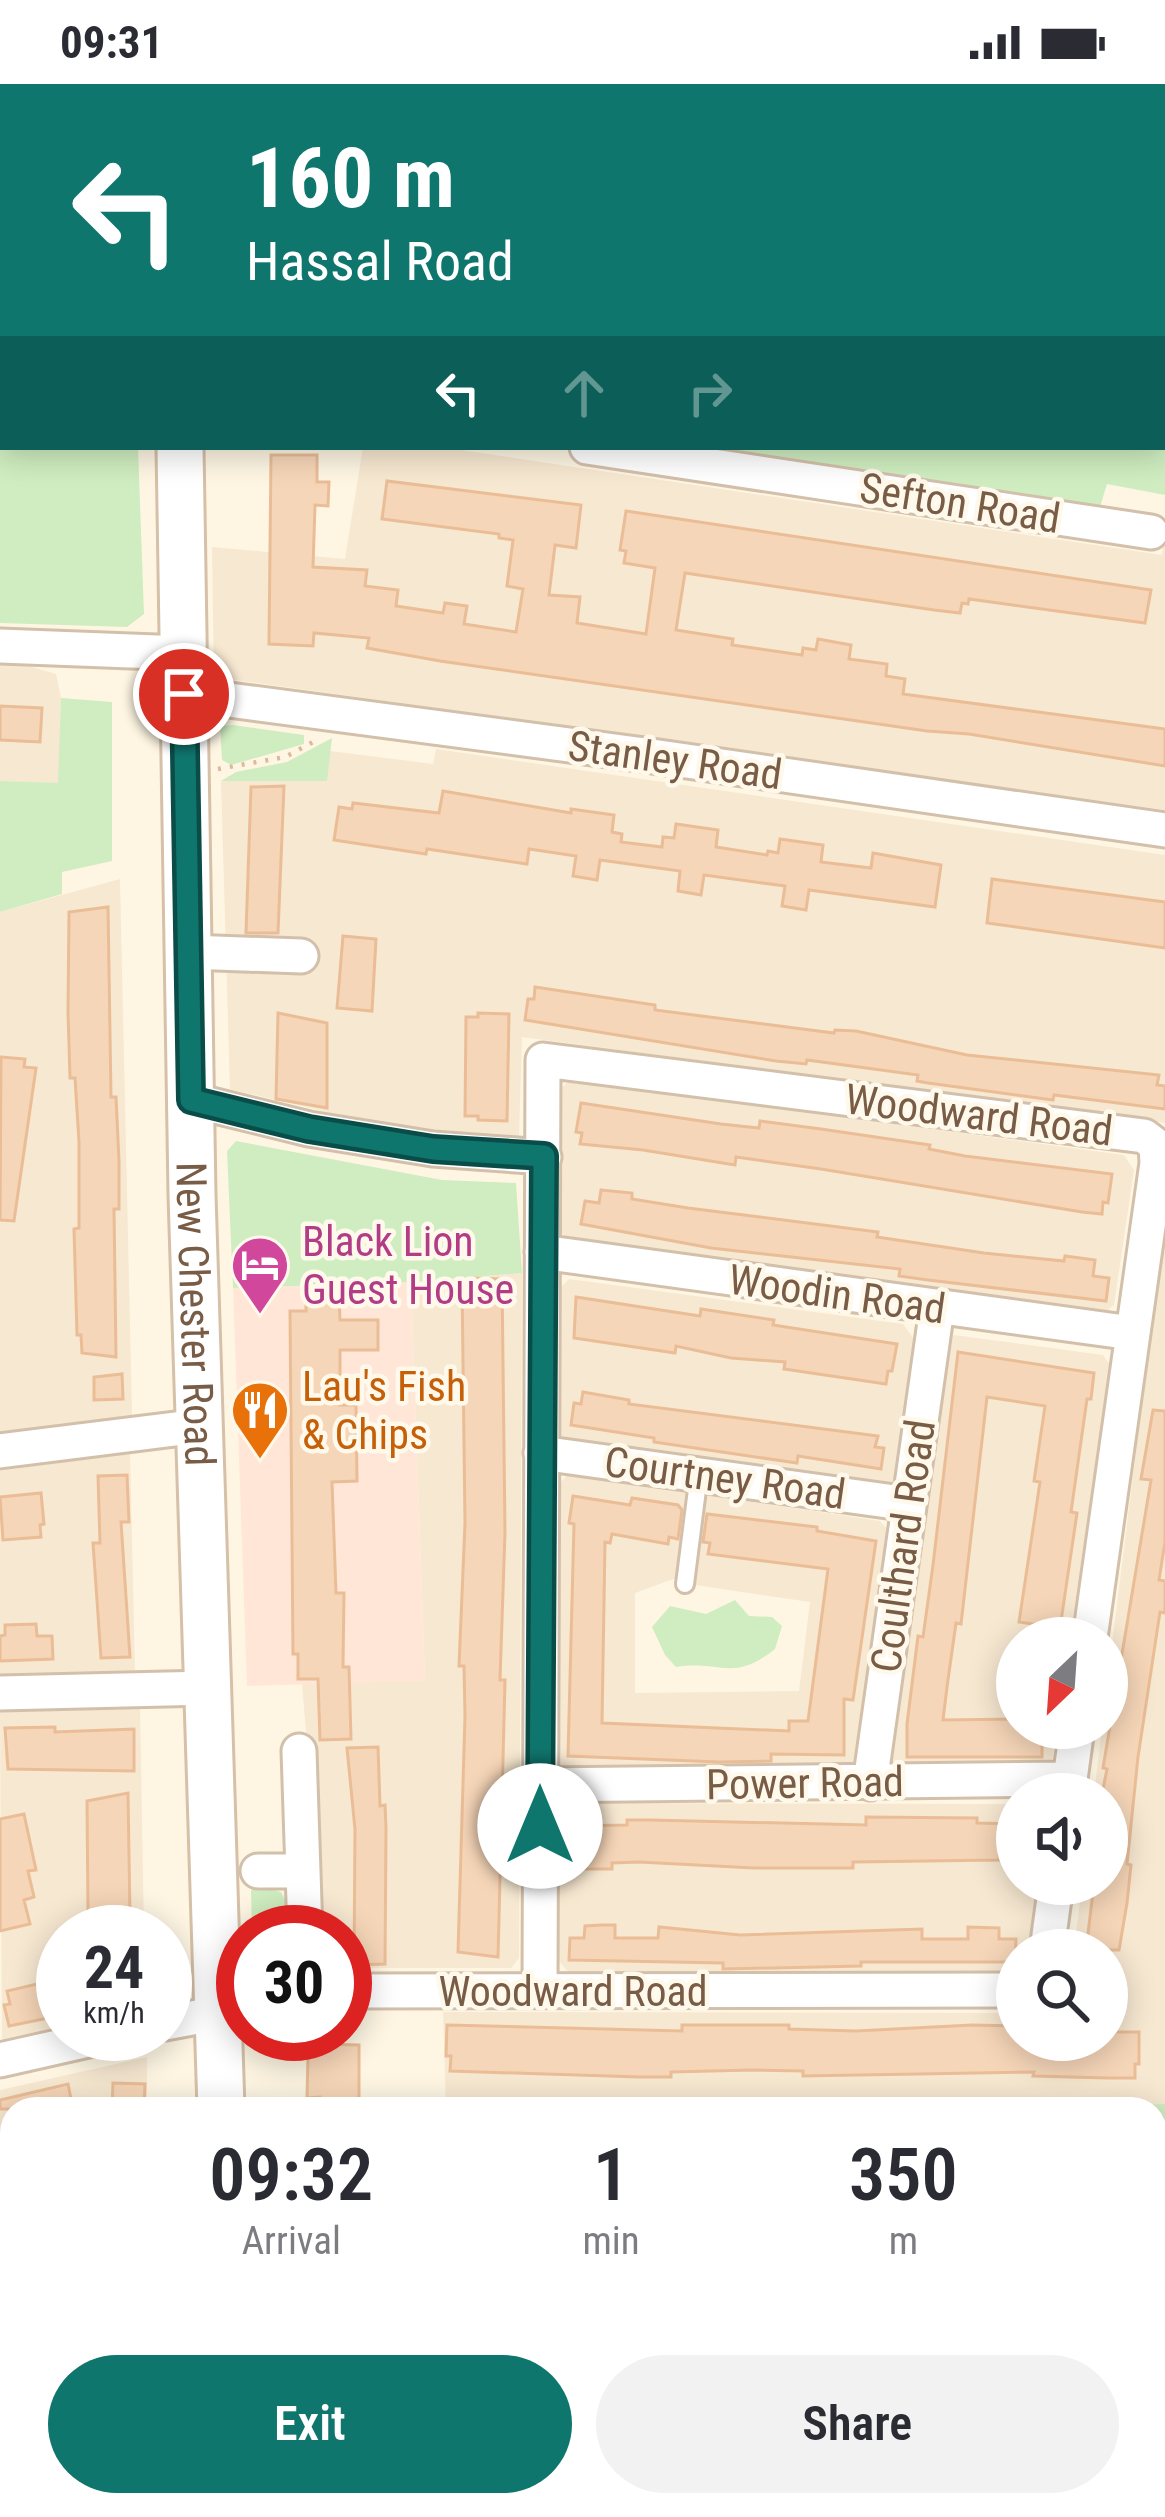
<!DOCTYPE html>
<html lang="en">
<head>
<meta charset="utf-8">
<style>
	body { margin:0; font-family:"Roboto Condensed",sans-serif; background:#f2f2f3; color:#2b2b33; height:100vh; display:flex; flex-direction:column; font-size:45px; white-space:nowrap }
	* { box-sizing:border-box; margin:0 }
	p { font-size:39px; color:#7c7c81 }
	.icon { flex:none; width:66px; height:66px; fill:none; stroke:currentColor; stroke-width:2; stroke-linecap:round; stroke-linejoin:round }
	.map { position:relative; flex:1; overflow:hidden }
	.sheet { position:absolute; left:0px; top:2013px; width:1167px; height:420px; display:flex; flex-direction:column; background:#fff; border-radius:36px 36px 0 0; box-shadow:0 6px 30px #0003 }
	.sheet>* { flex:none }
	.guide { position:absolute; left:0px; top:0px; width:1167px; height:366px; box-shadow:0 6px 30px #0003; background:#0f766e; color:#fff; overflow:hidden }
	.needle { width:78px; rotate:205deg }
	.controls { position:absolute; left:996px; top:1533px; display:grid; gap:24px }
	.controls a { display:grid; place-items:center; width:132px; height:132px; border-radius:50%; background:#fff; box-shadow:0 6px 30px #0003; font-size:60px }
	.speed { position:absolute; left:36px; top:1821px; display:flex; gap:24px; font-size:60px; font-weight:700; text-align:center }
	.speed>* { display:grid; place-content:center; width:156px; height:156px; border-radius:50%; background:#fff; box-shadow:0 6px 30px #0003; line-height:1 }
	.speed small { font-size:30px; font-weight:400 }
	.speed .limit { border:18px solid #d22; background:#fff; color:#111 }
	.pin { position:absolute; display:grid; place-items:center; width:102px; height:102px; color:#fff; margin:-51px; border:6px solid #fff; border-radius:50%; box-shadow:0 3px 12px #0007 }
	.me { position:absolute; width:132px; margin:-66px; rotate:0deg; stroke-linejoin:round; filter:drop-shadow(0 0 9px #0008) }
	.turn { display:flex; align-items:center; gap:42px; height:252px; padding:0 48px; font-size:54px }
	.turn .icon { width:156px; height:156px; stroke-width:2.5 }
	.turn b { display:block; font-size:84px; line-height:102px }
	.lanes { display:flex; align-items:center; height:114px; padding:0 48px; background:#0003; justify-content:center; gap:60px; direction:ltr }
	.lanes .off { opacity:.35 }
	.eta { display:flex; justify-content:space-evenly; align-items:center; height:204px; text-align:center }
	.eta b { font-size:72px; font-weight:600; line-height:84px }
	.primary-button { display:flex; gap:24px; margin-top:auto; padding:24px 48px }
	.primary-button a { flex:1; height:138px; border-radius:72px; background:#0f766e; color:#fff; font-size:48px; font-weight:600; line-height:138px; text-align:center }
	.primary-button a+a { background:#f2f2f3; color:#2b2b33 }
	.status { display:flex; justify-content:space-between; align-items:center; height:84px; padding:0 60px; background:#fff; direction:ltr }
	.status svg { height:33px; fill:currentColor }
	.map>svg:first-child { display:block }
	.residential { fill:#f7e8d1 }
	.commercial { fill:#ffe6d7 }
	.industrial { fill:#ede7de }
	.green { fill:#cfedc0 }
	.building { fill:#f6d6b8; stroke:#eabd97; stroke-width:3 }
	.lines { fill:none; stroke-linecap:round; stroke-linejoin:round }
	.lane-casing { stroke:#d3c0ab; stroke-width:22 }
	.street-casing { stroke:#d3c0ab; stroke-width:39 }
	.secondary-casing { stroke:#d6c0a8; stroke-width:51 }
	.path { stroke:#dbb99b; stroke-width:4.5; stroke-dasharray:3 9; stroke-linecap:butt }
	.lane { stroke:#fff; stroke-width:16 }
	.street { stroke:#fff; stroke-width:33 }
	.secondary { stroke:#fff; stroke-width:45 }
	.route-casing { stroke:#0a4d48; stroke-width:30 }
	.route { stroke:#0f766e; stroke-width:21 }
	.labels { text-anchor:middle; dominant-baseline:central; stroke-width:9; stroke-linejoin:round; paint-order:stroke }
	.street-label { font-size:42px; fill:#795c46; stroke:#fff9ec }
	.hotel-label { font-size:42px; fill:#b23c85; stroke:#fff9ec; text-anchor:start }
	.food-label { font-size:42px; fill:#c56008; stroke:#fff9ec; text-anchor:start }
</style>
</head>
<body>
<div class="status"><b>09:31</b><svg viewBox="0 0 49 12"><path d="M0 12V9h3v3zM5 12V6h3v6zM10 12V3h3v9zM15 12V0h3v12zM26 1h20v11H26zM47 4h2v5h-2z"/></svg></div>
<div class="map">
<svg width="1165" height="2433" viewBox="0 0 1165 2433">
	<rect width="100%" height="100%" fill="#fef6e3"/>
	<path class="residential" d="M363,363h78l721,108 3,-26v281l-951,-133 -2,-130 133,12z
		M19,579l37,11 5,24 -2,86 -59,-3v-117z
		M436,665l729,106v268l-643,-86 -3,100 -120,-8 -169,-40 -9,-308h105l4,-30 103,13z
		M120,795l12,537 -132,18v-522z
		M570,996l554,75 10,15 -20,135 -12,10 -530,-74 -11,-8 -3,-10 1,-133z
		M1165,1133v887l-226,5h-493l-3,-97 574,1v27h90v-90h-33l8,-66h25v-90h-13l8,-66h5v-43z
		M522,1189l-3,685 -8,10h-166v-36h-27l-3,-188 -8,-1 -5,-59 123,-4 -14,-398z
		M569,1195l334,45 11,15 -19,142 -12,10 -315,-48 -12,-10 2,-143z
		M954,1251l149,20 7,10 -40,273h-53v90h40l-7,46 -163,-7 56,-424z
		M130,1368l5,222 -135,3v-206z
		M569,1390l118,18 -11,86 -41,15v100l164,-2 11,-89 -115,-17 11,-90 174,26 9,10 -28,227 -12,15 -292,-4 -2,-282z
		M140,1623l4,225h-81v94l-61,13 -2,-330z
		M569,1719l448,1v80h22l-10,66h-12v25l-6,2 -442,-4 -12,-14v-144z
		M147,1973v52h-135v79l-12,2v-100z
		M279,2421h314l16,12h-329z"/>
	<path class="commercial" d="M411,1198l14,399 -178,5 -14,-398z"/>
	<path class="industrial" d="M12,2104v317h183l1,12h-196v-327z"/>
	<path class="green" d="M491,0h674v411l-58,-11 -7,23 -402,-60h466v-360h-673z
		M0,173h3v190h135l6,167 -17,13 -127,-4z
		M61,614l51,4v159l-50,11v22l-62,18v-131l58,2z
		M233,641l71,10v9l-73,21 -9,-5 -2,-34z
		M332,654l-5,43h-106l15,-9 51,-10z
		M236,1057l206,39 74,3 6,90 -111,9 -178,6 -6,-137z
		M735,1516l14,16 23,1 10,9 -7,23c-42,34 -54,11 -99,18l-11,-12 -13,-28 18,-21 36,8z
		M267,1804l14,4 6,12 1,28h-36l-1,-42z
		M1165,2020v413h-519l-7,-12h516v-396h-216z"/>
	<path class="building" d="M271,371h46v27h12l-1,24 -13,-1 -2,62 54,3 -2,16 33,4 -2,16 47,7 2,-10 22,3 -3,18 52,8 7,-43 -16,-3 6,-46 -14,-2v-4l-117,-15 5,-38 194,24 -5,43 -21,-3 -6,50 31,2 -3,26 69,11 9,-66 -31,-5 2,-12 -6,-1 6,-39 525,79 -6,33 -176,-24 -1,5 -6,-1 -2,10 -26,-3 -249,-37 -9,57 57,9 -1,6 70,10 1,-7 13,2 2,-11 33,6 -2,14 38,5 -1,12 19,3 -2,15 262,35v37l-196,-32 -42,-3 -487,-70 -73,-13 2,-10 -55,-5 -1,13 -44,-2z
		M0,622l42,2 -2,34 -40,-2z
		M284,702l-6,147h-32l5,-146z
		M443,707l128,22v-4l43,6 -2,17 10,2 -1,8 41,5 1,-10 11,1 2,-14 42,6 -2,17 51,8 1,-4 10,2 2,-14 43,6 -2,17 50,6 2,-15 68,12 -6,42 -126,-17 -3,20 -24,-4 3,-20 -81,-11 -3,20 -23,-4 2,-20 -80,-11 -3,20 -24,-4 3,-20 -47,-7 -2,15 -100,-15 -1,5 -92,-14 5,-33 13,2 1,-6 86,10z
		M992,795l173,23v46l-178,-25z
		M108,823l3,190h5l3,64v48h-5l2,148 -34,-4 -1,-18h-4l-3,-106 5,-1v-86l-4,-64h-5l-2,-66 1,-100z
		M343,852l33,3 -4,72 -35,-3z
		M535,903l120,18v5l179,23 1,-3 21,1 111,24 192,20 -2,10 8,1v23l-111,-14 -1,5 -125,-17 -11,-2 1,-6 -111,-15 -1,4 -30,-3 -251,-41 3,-21h6z
		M278,929l49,10v85l-51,-9z
		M478,929l31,1 -2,107 -29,-1v-4h-13l1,-99h12z
		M1,973l24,2 -1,8 12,1 -22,153 -14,-1z
		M581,1019l140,21 38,4 1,-7 61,8 109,16 -1,4 36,7 147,18 -4,29 -5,-1 -1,12 -20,-2 -261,-43 -85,-12 -1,8 -92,-15 -63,-6 2,-11 -6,-1z
		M601,1106l31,3v6l56,9 190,24 -1,5 107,16 80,8 1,-5 30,4 -2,16 16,2 -3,23 -178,-21 -29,-4 1,-7 -189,-21 -130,-24 4,-23 14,2z
		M473,1194l29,1 3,253 -5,148h5l-7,277 -40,-5 7,-236 -1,-50h-5l6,-143 -3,-241 12,1z
		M306,1210h33l1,26h38v30h-38v55h16l1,76 -25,1 4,111h8l-1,74h6l2,72 -31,1 -2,-61h-20v-25h-5l-3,-343h16z
		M576,1213l124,19 1,-7 73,11 -1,5 124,19 -5,27h-4l-2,13 -102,-15 1,-7 -54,-4 -55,-12 -1,7 -101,-15z
		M958,1268l136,21 -3,26h-4l-16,113 6,1 -17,115 -41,-6 21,-140 -6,-1 11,-75 -58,-9 -26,227 -5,-1 -9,64 -4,33 74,-1v9h18v7h7v22h-135v-33l11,-88 5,1 10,-72z
		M122,1290l1,25 -29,1v-23z
		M583,1308l46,8v4l249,32 -3,11 9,1 -3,21 -83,-13 -1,7 -143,-21v-4l-83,-13 3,-22 7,1z
		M1153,1326l12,1v131l-6,38 6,1v32l-5,-1 -22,145 -11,107 4,1 -4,38 -8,47h-33l8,-66h13v-90h-5l5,-25 -4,-1 48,-288 -10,-1z
		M127,1391l2,47h-8l9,135 -29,1 -8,-115h7l-2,-67z
		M41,1409l3,31 -4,1 1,12 -38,3 -3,-43z
		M573,1412l57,9 2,-7 46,7 4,5 -4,29 -9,-2 -1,7 -56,-10 -2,9 -5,-1 -3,181 187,8v-10h19l20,-152 -120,-15 2,-11 -7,-1 4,-28 110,13v4l59,10 -23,159 -9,-1v56l-73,-1v7l-52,1 -151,-6 6,-232 -5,-1z
		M36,1540l1,12h15l1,23 -53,2v-25l5,-1v-10z
		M55,1643v5l79,-3v42l-126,-2 -3,-41z
		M378,1663l2,59 5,-1 1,23 -1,136 -31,1 1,-136 -8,-81z
		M128,1709l2,124h-30v-5h-12l-1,-111z
		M24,1730l12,56 -8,1 6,26 -10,3 6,24 -30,7v-112z
		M866,1733l111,1v5l40,1v30h-18v6l-146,2v6h-99l-115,-6 -27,1v6h-39v-12h-6l1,-31 59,-1v-5h24l215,5z
		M601,1841h14v13h43l1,-11 81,8 182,-6v10h46v-12l31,1v11h17l-1,23h-154v4l-138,3v-6l-154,-3 1,-22h14l1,-12z
		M58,1895l5,36 -54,11 -5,-21 6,-1 -3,-13z
		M447,1941l235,6v-6h107v4l67,2 116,-6 45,1v14h90v-8h32v32h-4v14h-27l-75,-2 1,-4 -231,4v-5l-50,-1 -82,2v5h-32l-189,-6 1,-15h-5z
		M319,1960l40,1v64h-39v-12l-13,1 1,-43h11z
		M113,1999l32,1 -1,25h-32z
		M68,2000l5,25h-73v-9z"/>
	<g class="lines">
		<defs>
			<path id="lane" d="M25,0v3
				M685,1500l14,-110"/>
			<path id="street" d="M0,80h3
				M587,363l564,85
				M0,562l183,7
				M184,610l461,61 520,75
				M189,868l112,4
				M191,1016l118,29 124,20 111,8
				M542,1168l590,81
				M0,1367l199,-25
				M541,1369l368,51
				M0,1609l208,-5
				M299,1667l6,181
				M870,1699l67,-475
				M540,1701l530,-6
				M1068,1710l9,-66
				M258,1787h45
				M1047,1866l9,-66
				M345,1907l672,-1
				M540,1907l3,-931 601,76 12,9 1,18 -67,475
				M165,1939l54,-10
				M0,1976l115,-26
				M599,2421l11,12"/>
			<g id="secondary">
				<path d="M171,3v-3"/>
				<path id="s1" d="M180,363l12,748 29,914"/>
				<path d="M233,2421v12"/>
			</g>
		</defs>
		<use href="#lane" class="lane-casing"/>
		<use href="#street" class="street-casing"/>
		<use href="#secondary" class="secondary-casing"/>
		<path class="path" d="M501,0l1,3
			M905,0l4,3
			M1050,0l1,3
			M1164,135h1
			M218,685l67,-12 30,-16"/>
		<use href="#lane" class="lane"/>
		<use href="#street" class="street"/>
		<use href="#secondary" class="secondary"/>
	</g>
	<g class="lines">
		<defs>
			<path id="route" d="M184,610l7,406 118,29 124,20 111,7 -4,670"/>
		</defs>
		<use href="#route" class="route-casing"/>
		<use href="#route" class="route"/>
	</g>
	<defs>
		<symbol id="hotel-pin" viewBox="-11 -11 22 30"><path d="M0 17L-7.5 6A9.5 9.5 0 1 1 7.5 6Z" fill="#d1479c" stroke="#fff9ec"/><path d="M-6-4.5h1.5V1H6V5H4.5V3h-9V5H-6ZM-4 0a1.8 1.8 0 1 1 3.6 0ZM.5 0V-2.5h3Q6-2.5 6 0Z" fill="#fff"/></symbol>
		<symbol id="restaurant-pin" viewBox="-11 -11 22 30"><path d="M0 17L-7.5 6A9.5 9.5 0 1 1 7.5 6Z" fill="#e8710a" stroke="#fff9ec"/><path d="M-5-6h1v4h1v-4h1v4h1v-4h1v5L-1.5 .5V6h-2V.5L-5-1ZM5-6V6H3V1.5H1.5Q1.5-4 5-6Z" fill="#fff"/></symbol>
	</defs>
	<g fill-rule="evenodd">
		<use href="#hotel-pin" x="227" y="1148" width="66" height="90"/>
		<use href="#restaurant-pin" x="227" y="1293" width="66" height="90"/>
	</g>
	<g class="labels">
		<g class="street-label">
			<text transform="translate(960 419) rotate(9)">Sefton Road</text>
			<text transform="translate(675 676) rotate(8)">Stanley Road</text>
			<text transform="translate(979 1031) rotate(7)">Woodward Road</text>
			<text transform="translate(837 1210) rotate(8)">Woodin Road</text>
			<text stroke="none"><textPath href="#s1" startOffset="867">New Chester Road</textPath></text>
			<text transform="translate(725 1394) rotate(8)">Courtney Road</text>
			<text transform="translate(903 1462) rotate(-82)">Coulthard Road</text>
			<text transform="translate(805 1699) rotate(-1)">Power Road</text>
			<text x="573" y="1907">Woodward Road</text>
		</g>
		<g class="hotel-label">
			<text x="302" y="1157">Black Lion<tspan x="302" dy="48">Guest House</tspan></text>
		</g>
		<g class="food-label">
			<text x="302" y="1302">Lau's Fish<tspan x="302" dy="48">&amp; Chips</tspan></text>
		</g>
	</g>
</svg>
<div class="controls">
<a><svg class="needle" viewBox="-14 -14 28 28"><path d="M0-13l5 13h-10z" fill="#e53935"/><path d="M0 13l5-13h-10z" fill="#7c7c81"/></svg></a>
<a><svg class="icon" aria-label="sound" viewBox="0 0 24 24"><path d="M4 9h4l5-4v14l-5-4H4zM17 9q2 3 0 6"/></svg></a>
<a><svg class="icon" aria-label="search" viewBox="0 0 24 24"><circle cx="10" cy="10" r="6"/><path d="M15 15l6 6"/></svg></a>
</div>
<div class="speed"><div>24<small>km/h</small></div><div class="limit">30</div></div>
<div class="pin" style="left:184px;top:610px;background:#d93025"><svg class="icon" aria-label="arrive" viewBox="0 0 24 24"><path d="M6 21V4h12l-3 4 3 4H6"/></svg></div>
<svg class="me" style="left:540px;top:1742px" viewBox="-20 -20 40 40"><circle r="19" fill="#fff"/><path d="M0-13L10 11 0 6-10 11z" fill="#0f766e"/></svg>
<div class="guide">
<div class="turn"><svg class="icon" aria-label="left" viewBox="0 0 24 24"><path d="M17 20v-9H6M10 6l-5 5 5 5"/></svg><div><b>160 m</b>Hassal Road</div></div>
<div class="lanes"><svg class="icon" aria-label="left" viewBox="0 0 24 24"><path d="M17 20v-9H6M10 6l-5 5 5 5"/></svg><svg class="icon off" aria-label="ahead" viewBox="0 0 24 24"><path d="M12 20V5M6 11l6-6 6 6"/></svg><svg class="icon off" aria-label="right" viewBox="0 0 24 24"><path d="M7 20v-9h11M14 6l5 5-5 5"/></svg></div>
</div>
<section class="sheet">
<div class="eta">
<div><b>09:32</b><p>Arrival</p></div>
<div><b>1</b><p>min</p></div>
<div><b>350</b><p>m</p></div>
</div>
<div class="primary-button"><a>Exit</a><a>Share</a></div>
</section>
</div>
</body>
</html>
